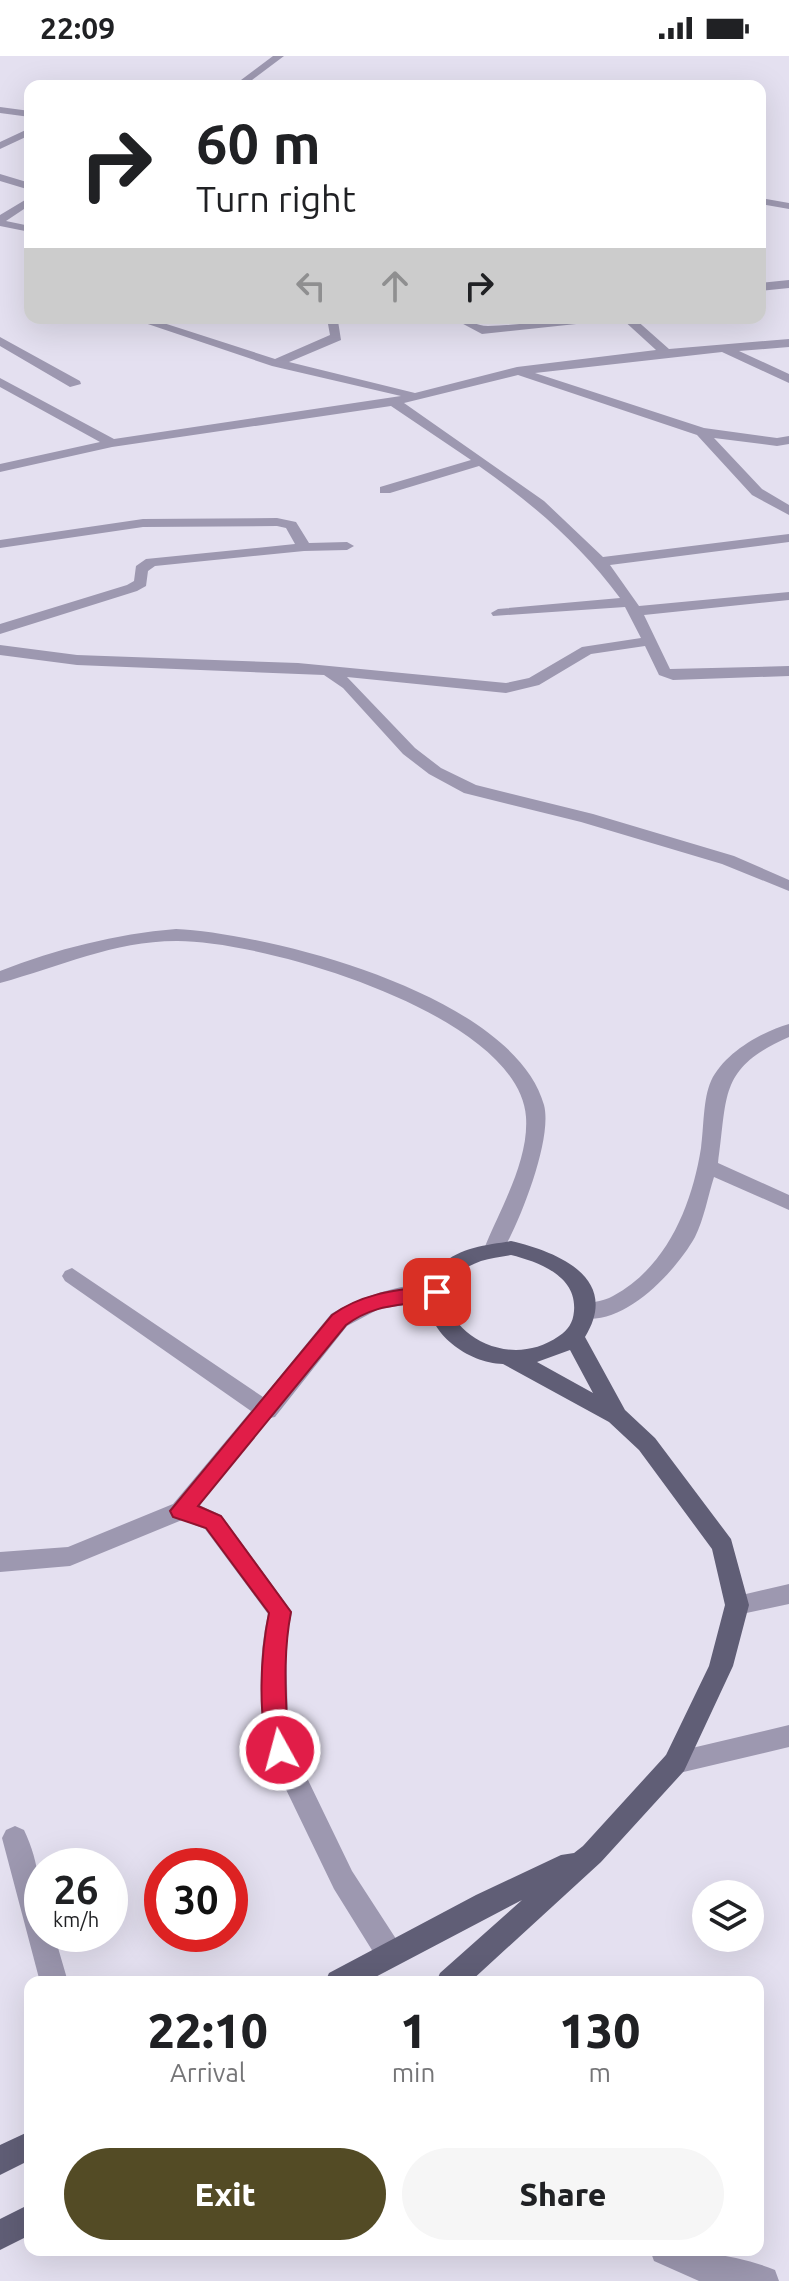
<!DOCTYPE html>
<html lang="en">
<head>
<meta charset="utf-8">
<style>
	body { margin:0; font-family:Ubuntu,sans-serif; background:#f6f6f6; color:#202124; height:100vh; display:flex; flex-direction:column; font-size:30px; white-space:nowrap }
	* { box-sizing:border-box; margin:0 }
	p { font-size:26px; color:#757577 }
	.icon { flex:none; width:44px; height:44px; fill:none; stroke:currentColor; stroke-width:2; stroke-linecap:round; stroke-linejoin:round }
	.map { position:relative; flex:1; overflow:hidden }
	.sheet { position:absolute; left:24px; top:1920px; width:740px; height:280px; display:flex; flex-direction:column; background:#fff; border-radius:16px; box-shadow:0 8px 32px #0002 }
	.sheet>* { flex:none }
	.hud { position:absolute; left:24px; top:24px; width:742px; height:244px; border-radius:16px; box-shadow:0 8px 32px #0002; background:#fff; color:#202124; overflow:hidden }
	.tools { position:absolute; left:692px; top:1824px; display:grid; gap:16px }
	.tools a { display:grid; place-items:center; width:72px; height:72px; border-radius:50%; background:#fff; box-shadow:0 8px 32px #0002; font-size:40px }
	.speed { position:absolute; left:24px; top:1792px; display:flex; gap:16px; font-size:40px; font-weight:700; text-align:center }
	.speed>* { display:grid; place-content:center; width:104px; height:104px; border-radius:50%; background:#fff; box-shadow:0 8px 32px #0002; line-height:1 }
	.speed small { font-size:20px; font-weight:400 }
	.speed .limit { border:12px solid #d22; background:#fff; color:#111 }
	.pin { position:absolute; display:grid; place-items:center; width:68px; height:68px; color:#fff; margin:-34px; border-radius:16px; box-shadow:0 4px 12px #0006 }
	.me { position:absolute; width:88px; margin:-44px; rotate:353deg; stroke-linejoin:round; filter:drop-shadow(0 0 6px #0008) }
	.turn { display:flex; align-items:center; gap:28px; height:168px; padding:0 40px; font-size:36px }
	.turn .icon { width:104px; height:104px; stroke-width:2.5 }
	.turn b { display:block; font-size:56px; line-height:68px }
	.lanes { display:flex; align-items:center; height:76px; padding:0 40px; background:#0003; justify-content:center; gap:40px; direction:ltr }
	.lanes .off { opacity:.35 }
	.eta { display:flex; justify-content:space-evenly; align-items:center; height:136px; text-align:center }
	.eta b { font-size:48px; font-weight:800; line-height:56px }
	.primary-button { display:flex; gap:16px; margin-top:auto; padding:16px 40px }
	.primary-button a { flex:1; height:92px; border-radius:48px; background:#534b25; color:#fff; font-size:32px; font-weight:800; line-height:92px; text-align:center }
	.primary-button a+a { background:#f6f6f6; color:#202124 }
	.status { display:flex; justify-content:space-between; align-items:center; height:56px; padding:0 40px; background:#fff; direction:ltr }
	.status svg { height:22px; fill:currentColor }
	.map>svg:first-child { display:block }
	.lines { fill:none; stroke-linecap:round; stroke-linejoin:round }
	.minor { fill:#9d98b0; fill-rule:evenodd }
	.major { fill:#605e76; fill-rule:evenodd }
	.route { fill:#e11d48; stroke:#92132f; stroke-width:2 }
</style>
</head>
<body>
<div class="status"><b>22:09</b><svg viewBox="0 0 49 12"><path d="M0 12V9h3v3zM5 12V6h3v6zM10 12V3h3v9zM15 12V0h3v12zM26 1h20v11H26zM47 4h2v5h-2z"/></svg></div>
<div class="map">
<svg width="789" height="2225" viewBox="0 0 789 2225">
	<rect width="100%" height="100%" fill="#e4e0f0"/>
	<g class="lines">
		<path class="minor" d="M273,0h11l-40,30h-11z
			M0,51l30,4v6l-30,-4z
			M30,72v7l-30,14v-7z
			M0,118l30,9v7l-30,-9z
			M30,141v8l-24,16 24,5v6l-30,-6v-11z
			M760,142l29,5v6l-29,-5z
			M789,224v8l-29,3v-8z
			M130,262h18l127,41 55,-24 -2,-11 10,-3 3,19 -52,22 126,31 102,-26 139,-17 -35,-32h13l35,31 120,-10v8l-50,4 50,23v9l-67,-31 -187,21 169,55 73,10 12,-2v8l-12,2 -63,-8 48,51 27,16v10l-37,-20 -55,-60 -179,-60 -114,28 140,98 59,56 186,-23v8l-179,23 29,41 150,-14v8l-145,15 26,54 119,-3v10l-116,4 -14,-5 -14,-29 -54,8 -52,31 -33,8 -159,-16 68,71 26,20 35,17 117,29 141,42 55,24v11l-67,-27 -141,-42 -117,-29 -35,-19 -26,-20 -60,-66 -19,-13 -247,-10 -77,-10v-10l77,10 221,8 208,20 23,-5 53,-31 59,-9 -16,-31 -132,9 -2,-3 7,-4 122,-11c-39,-53 -87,-94 -141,-132l-89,27h-10v-6l91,-27 -80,-54 -279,41 -112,25v-8l100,-22 -100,-55v-9l114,61 287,-43 -129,-30z
			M452,262c14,0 24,8 36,8 38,-1 75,-8 113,-8l-6,4 -113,12z
			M0,281l80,44 1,3 -11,3 -70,-41z
			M277,462l19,4 13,21 38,-1 7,4 -7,4 -43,1 -149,15 -7,5 -2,15 -9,5 -137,43v-10l127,-39 7,-4 2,-15 10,-7 149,-15 -9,-16 -9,-2 -134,1 -143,21v-8l143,-21z
			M176,873c98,5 338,67 368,176 9,34 -25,119 -43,149h-14l-3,-5c16,-40 45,-88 42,-132 -7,-103 -264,-177 -350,-176 -62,0 -117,26 -176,42v-12c57,-22 115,-37 176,-42z
			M789,968v13c-71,31 -61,58 -71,126l71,32v15l-75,-33c-6,19 -10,42 -19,60 -19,34 -73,93 -118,80l-3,-6 3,-6c12,-3 26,-3 36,-9 54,-29 79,-91 88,-148 3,-21 2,-49 10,-67 13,-28 50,-49 78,-57z
			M72,1212l191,129 68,-83c26,-16 83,-37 113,-27l4,5 -4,5 -7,3 -58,9 -32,17 -72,91 -5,1 -71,87 22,10 71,97 -6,29 2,84 5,24 59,122 48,74 4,9 -4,9 -10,4 -10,-4 -46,-74 -67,-139c-8,-44 -9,-93 1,-136l-63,-85 -23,-9 -112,46 -70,6v-20l68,-5 105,-43 78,-93 -186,-130 -3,-5 3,-5z
			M789,1528v20l-52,11 -8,-3 -4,-7 4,-7z
			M789,1669v22l-114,27 -9,-3 -4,-8 4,-8 9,-3z
			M15,1770l9,4c16,33 18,68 18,104h12l14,48h-28l-38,-144 4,-8z
			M650,2194c41,0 86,4 125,20l4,11h-80l-45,-20z"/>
		<path class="major" d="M511,1185c47,11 110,37 74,96l40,73 30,28 76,101 18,66 -16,61 -49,105 -83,91 -131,120h-34l4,-9 82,-73 -156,82h-41l4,-9 147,-78 85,-40 13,-2 9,-7 83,-91 43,-89 16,-61 -13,-56 -73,-99 -30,-28 -106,-58c-47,-1 -102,-54 -61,-99 17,-18 46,-20 69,-24zM511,1199c28,7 66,21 63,56 -1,12 -6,19 -15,25 -70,49 -161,-45 -78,-75 9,-3 20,-4 30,-6zM570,1294l23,43 -56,-31z
			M30,2075v29l-30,15v-30z
			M30,2148v31l-30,15v-31z"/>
	</g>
	<path class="route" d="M437,1229l6,2 3,5 -3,5c-37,11 -63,3 -97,28l-148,181 23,10 70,96c-7,36 -6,71 -4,108 0,13 7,25 1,37l-8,3 -8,-3c-16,-35 -11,-106 -3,-144l-63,-85 -33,-11 -3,-6 162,-196c32,-23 67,-25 105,-30z"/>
</svg>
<div class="tools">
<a><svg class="icon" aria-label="layers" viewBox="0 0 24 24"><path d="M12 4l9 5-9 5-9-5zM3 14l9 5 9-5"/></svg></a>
</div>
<div class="speed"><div>26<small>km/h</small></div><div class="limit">30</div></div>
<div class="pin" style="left:437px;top:1236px;background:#d93025"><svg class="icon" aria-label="arrive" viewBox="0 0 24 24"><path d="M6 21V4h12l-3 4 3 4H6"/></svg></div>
<svg class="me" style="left:280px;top:1694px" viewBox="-20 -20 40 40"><circle r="17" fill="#e11d48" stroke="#fff" stroke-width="3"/><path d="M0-11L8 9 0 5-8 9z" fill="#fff"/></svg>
<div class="hud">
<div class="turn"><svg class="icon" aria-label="right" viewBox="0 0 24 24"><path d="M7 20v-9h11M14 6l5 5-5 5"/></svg><div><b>60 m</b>Turn right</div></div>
<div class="lanes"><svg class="icon off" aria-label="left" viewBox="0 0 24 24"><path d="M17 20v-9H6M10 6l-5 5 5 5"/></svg><svg class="icon off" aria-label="ahead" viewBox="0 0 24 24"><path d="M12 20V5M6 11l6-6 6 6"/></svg><svg class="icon" aria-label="right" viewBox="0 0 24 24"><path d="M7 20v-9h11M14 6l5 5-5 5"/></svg></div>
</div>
<section class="sheet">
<div class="eta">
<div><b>22:10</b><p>Arrival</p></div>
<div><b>1</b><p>min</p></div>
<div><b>130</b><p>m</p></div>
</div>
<div class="primary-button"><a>Exit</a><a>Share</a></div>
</section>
</div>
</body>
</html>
